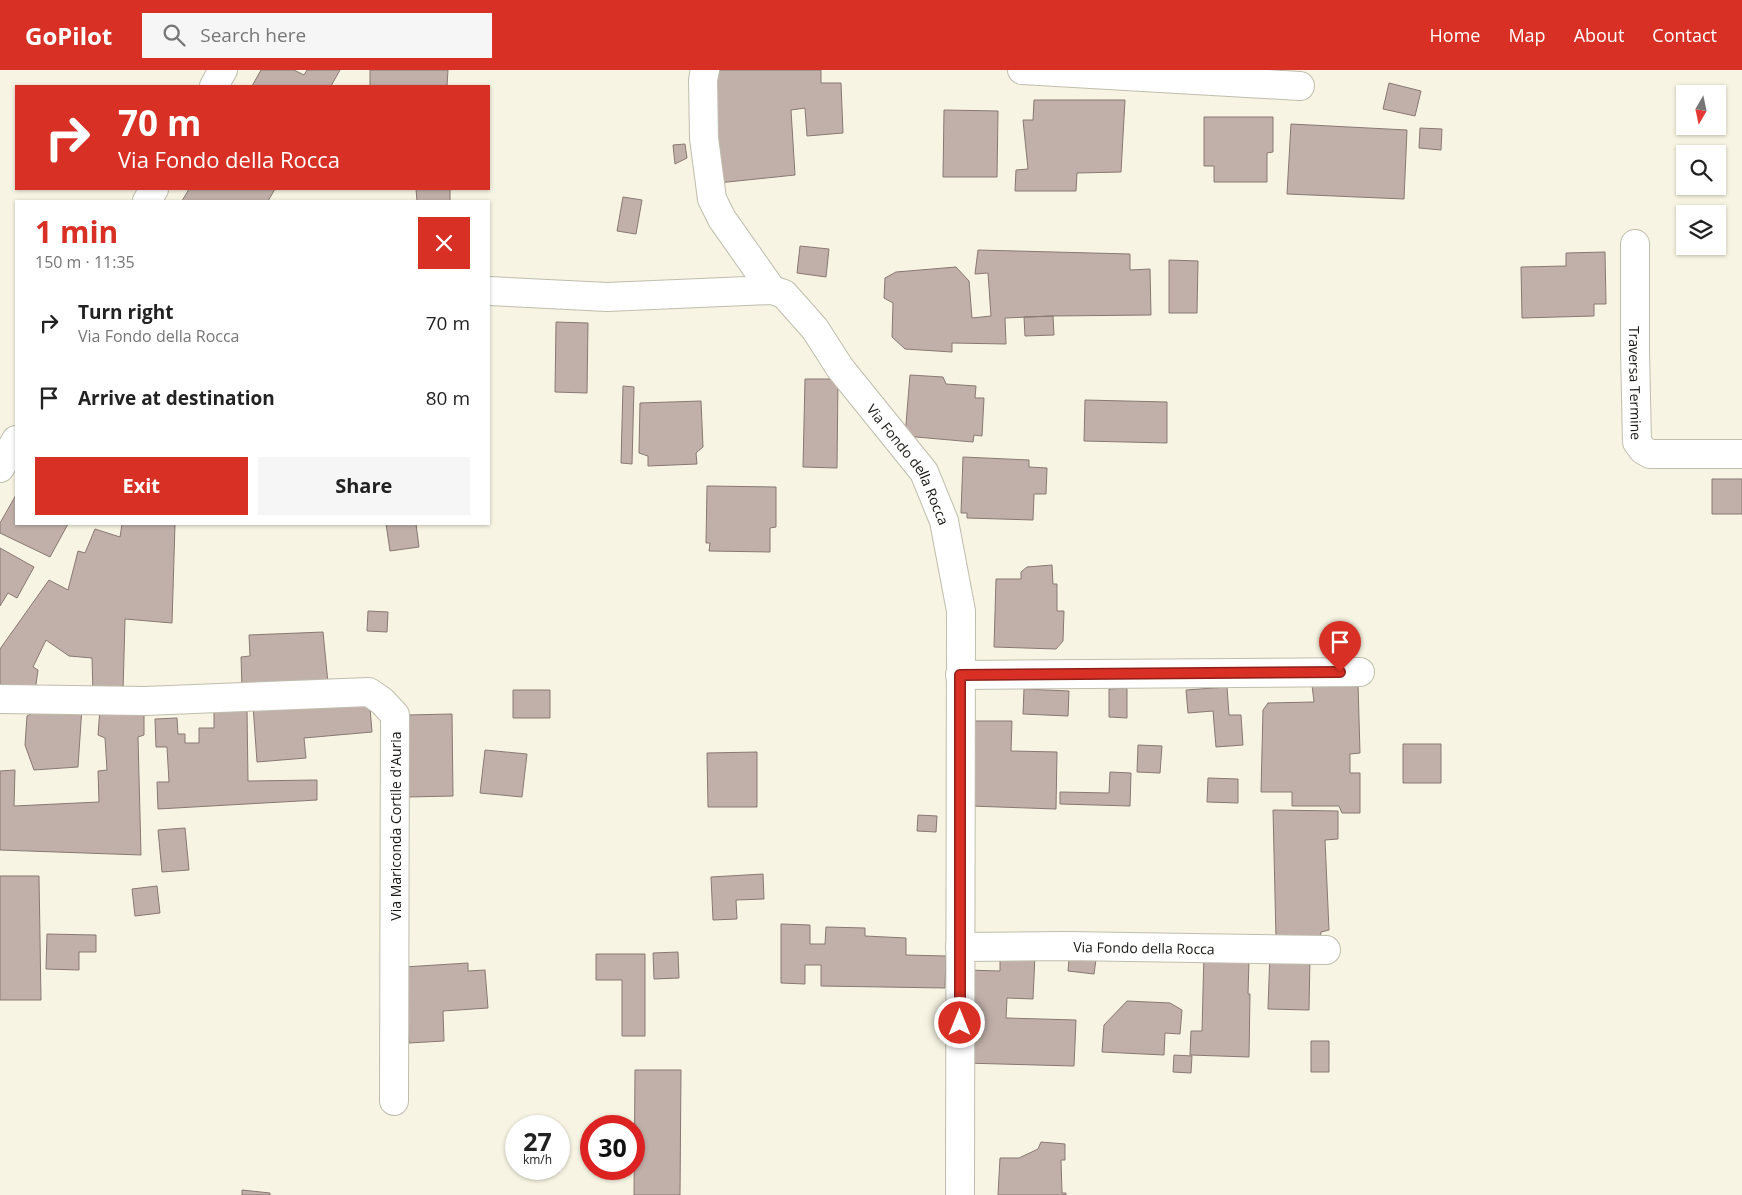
<!DOCTYPE html>
<html lang="en">
<head>
<meta charset="utf-8">
<style>
	body { margin:0; font-family:"Open Sans",sans-serif; background:#f6f6f6; color:#222; height:100vh; display:flex; flex-direction:column; font-size:19px; white-space:nowrap }
	* { box-sizing:border-box; margin:0 }
	p { font-size:16px; color:#767676 }
	.icon { flex:none; width:28px; height:28px; fill:none; stroke:currentColor; stroke-width:2; stroke-linecap:round; stroke-linejoin:round }
	.map { position:relative; flex:1; overflow:hidden }
	.details { position:absolute; left:15px; top:130px; width:475px; height:325px; display:flex; flex-direction:column; background:#fff; border-radius:0px; box-shadow:0 1px 4px #0004 }
	.details>* { flex:none }
	.top-card { position:absolute; left:15px; top:15px; width:475px; height:105px; border-radius:0px; box-shadow:0 1px 4px #0004; background:#d93025; color:#fff; overflow:hidden }
	.needle { width:32px; rotate:189deg }
	.tools { position:absolute; left:1676px; top:15px; display:grid; gap:10px }
	.tools a { display:grid; place-items:center; width:50px; height:50px; border-radius:0px; background:#fff; box-shadow:0 1px 4px #0004; font-size:25px }
	.speed { position:absolute; left:505px; top:1045px; display:flex; gap:10px; font-size:25px; font-weight:700; text-align:center }
	.speed>* { display:grid; place-content:center; width:65px; height:65px; border-radius:50%; background:#fff; box-shadow:0 1px 4px #0004; line-height:1 }
	.speed small { font-size:12px; font-weight:400 }
	.speed .limit { border:8px solid #d22; background:#fff; color:#111 }
	.pin { position:absolute; display:grid; place-items:center; width:42px; height:42px; color:#fff; margin:-51px -21px; border-radius:50% 50% 50% 0; rotate:-45deg; box-shadow:0 0 5px #0007 }
	.pin .icon { rotate:45deg }
	.me { position:absolute; width:55px; margin:-28px; rotate:0deg; stroke-linejoin:round; filter:drop-shadow(0 0 4px #0008) }
	.turn { display:flex; align-items:center; gap:18px; height:105px; padding:0 20px; font-size:22px }
	.turn .icon { width:65px; height:65px; stroke-width:2.5 }
	.turn b { display:block; font-size:35px; line-height:42px }
	.round { display:grid; place-items:center; flex:none; width:52px; height:52px; border-radius:0px; background:#f6f6f6 }
	.summary { display:flex; align-items:center; justify-content:space-between; height:85px; padding:0 20px }
	h1 { font-size:30px; font-weight:700; line-height:38px; color:#d93025 }
	.action { display:flex; gap:10px; margin-top:auto; padding:10px 20px }
	.action a { flex:1; height:58px; border-radius:0px; background:#d93025; color:#fff; font-size:20px; font-weight:700; line-height:58px; text-align:center }
	.action a+a { background:#f6f6f6; color:#222 }
	ul { padding:0; list-style:none }
	li { display:flex; align-items:center; gap:15px; height:75px; padding:0 20px }
	li div { flex:1 }
	li b { display:block; font-size:19px }
	li em { font-style:normal }
	header { display:flex; align-items:center; gap:30px; box-sizing:border-box; height:70px; padding:0 25px; background:#d93025; color:#fff }
	header strong { font-size:24px }
	nav { display:flex; gap:28px; margin-inline-start:auto; font-size:18px }
	.search { width:350px; height:45px; background:#f6f6f6; display:flex; align-items:center; gap:12px; box-sizing:border-box; padding:0 18px; border-radius:0px; color:#767676; font-size:19px }
	.map>svg:first-child { display:block }
	.building { fill:#c1b0a9; stroke:#897872 }
	.lines { fill:none; stroke-linecap:round; stroke-linejoin:round }
	.minor-casing { stroke:#bfbdad; stroke-width:30 }
	.minor { stroke:#fff; stroke-width:28 }
	.route-casing { stroke:#8d1f18; stroke-width:12 }
	.route { stroke:#d93025; stroke-width:9 }
	.labels { text-anchor:middle; dominant-baseline:central; stroke-width:4; stroke-linejoin:round; paint-order:stroke }
	.street-label { font-size:14px; fill:#181711; stroke:#fff }
</style>
</head>
<body>
<header>
<strong>GoPilot</strong>
<div class="search"><svg class="icon" aria-label="search" viewBox="0 0 24 24"><circle cx="10" cy="10" r="6"/><path d="M15 15l6 6"/></svg>Search here</div>
<nav><a>Home</a><a>Map</a><a>About</a><a>Contact</a></nav>
</header>
<div class="map">
<svg width="1742" height="1125" viewBox="0 0 1742 1125">
	<rect width="100%" height="100%" fill="#f7f4e3"/>
	<path class="building" d="M261,0h33l10,5 3,-5h33l-9,16h-79z
		M370,0h78l-1,16h-77z
		M720,0h101v13h20l2,50 -36,3 -2,-28 -14,2 4,65 -77,8 -7,-105z
		M1389,13l32,8 -6,25 -32,-7z
		M1034,30h91l-4,72 -44,1 -1,18h-61l1,-21 12,-1 -5,-49h10z
		M944,40l54,1 -1,66h-54z
		M1204,47h69v35l-6,1v29h-53v-16h-10z
		M1291,54l116,6 -3,69 -117,-5z
		M1420,58l22,1 -1,21 -22,-2z
		M685,74l2,14 -12,6 -2,-19z
		M189,119h86l-7,12h-86z
		M416,119h34v12h-33z
		M623,127l19,3 -6,34 -19,-3z
		M800,176l29,3 -3,28 -29,-4z
		M978,180l152,4v16l20,-1 1,46 -98,1 -48,2 1,26 -54,-1v9l-47,-3 -13,-12 1,-34 -9,-5 1,-20 11,-6 60,-5 13,14 3,37 19,-2 -3,-43 -13,1z
		M1605,182l1,52h-12v12l-72,2 -1,-51 45,-1v-13z
		M1169,190l29,1 -1,52h-28z
		M1053,246l1,19 -29,1 -1,-19z
		M556,252l32,1 -1,70 -32,-1z
		M910,305l33,2 3,7 30,2 -1,12h9l-2,38 -8,-1 -1,7 -68,-6z
		M805,309h33l-1,89 -34,-1z
		M623,316l11,1 -2,77 -11,-1z
		M1085,330l82,2v41l-83,-2z
		M701,331l2,46 -7,6 1,11 -49,2v-10l-9,-3 1,-50z
		M963,387l66,3v7l18,1 -1,26h-12l-1,26 -66,-2v-5h-6z
		M1712,409h30v35h-30z
		M707,416l69,1v40l-6,1v24l-61,-1 1,-8h-4z
		M16,425v29h52l-18,33 -50,-24v-10z
		M122,454h53l-3,99 -47,-4 -2,73 -30,2 -1,-36 -23,-2 -23,-16 -13,27 5,3 -3,21h-35v-42l49,-69 19,10 10,-39 7,2 10,-24 25,8z
		M386,454h30l3,23 -29,4z
		M0,478l34,19 -17,31 -9,-5 -8,13z
		M1052,495l1,19h4v27h7l-1,30 -7,8 -62,-2 2,-68h25v-7l6,-5z
		M368,541l20,1 -1,20 -20,-1z
		M323,562l5,51 -86,5 -1,-31 9,-1 -1,-21z
		M1358,613l2,70 -10,1v19h10v40h-18l-3,-7h-47v-14h-31l2,-82 5,-7 46,-1 -2,-17z
		M1227,617l2,28h12l2,30 -27,2 -3,-36 -25,2 -2,-23z
		M1127,618v30l-18,-1v-28z
		M1024,619l45,2 -1,25 -45,-2z
		M513,620h37v28h-37z
		M369,626l3,36 -68,6 2,20 -49,4 -4,-57z
		M46,635l36,2 -4,60 -44,3 -9,-25 2,-29z
		M144,638v27l-6,2 3,118 -141,-5v-79l15,-1 -1,36 85,-4 -1,-31 9,-1 -2,-32 -7,-3 2,-26z
		M247,639l1,72 69,-1v20l-159,9 -1,-27h12l-2,-35h-11l-1,-28 22,-1 1,16h7v9h14v-15h15v-18z
		M452,644l1,82 -45,1 -1,-82z
		M972,651h40l-1,30 46,1 -1,57 -86,-3z
		M1403,674h38v39h-38z
		M1138,675l24,1 -2,27 -23,-1z
		M485,680l42,4 -5,43 -42,-4z
		M757,682v55h-49l-1,-54z
		M1110,702l21,1 -1,33 -70,-2v-12l49,1z
		M1208,708l30,1v24l-31,-1z
		M1273,740l65,1v28l-13,1 4,90 -8,2 -1,7 -44,-1z
		M918,745l19,1 -1,16 -19,-1z
		M185,758l4,42 -27,2 -4,-42z
		M763,804l1,25 -28,1 1,19 -24,1 -2,-43z
		M0,806h39l2,124h-41z
		M157,816l3,27 -25,3 -3,-27z
		M781,854l29,1v19h15l1,-17 39,1v8l41,2v17l40,1 -1,32 -124,-2v-21h-16v19l-24,-1z
		M47,864l49,1v17h-17v18l-33,-1z
		M1070,879l27,3 -3,22 -26,-3z
		M1270,881l40,6 -1,53 -41,-1z
		M678,882l1,26 -25,1 -1,-26z
		M1204,882l45,9 -1,33h2l-1,63 -59,-2 1,-24h11z
		M596,884h49v82h-23v-56h-26z
		M1000,884l35,1 -2,44 -26,-1 -1,20 70,2 -2,46 -110,-3 2,-93 34,1z
		M468,893v8l17,-1 3,38 -45,3 1,30 -35,2 -5,-76z
		M1127,931l43,2 12,7 -2,24 -15,-1 -1,22 -62,-3 2,-27z
		M1311,971h18v31h-18z
		M1174,985l18,1 -1,17 -18,-1z
		M635,1000h46l-1,125h-46z
		M1041,1072l24,2v16h-4l1,33h4v2h-68l2,-37h19l19,-9z
		M242,1120l28,3v2h-28z"/>
	<g class="lines">
		<defs>
			<g id="minor">
				<path d="M705,0l-2,10 1,58 8,61 10,20 50,71"/>
				<path d="M1022,0l278,16"/>
				<path d="M214,16l9,-16"/>
				<path d="M147,131l7,-12"/>
				<path id="s1" d="M1635,174v107l2,91 6,8 7,4h92"/>
				<path id="s2" d="M489,221l118,6 165,-7 12,4 31,35 25,39 84,104 20,49 17,90 -1,584"/>
				<path d="M0,398l16,-28"/>
				<path d="M960,605l400,-3"/>
				<path d="M0,629l145,2 224,-9 13,9 13,14 -1,386"/>
				<path id="s3" d="M960,877l106,-1 260,4"/>
			</g>
		</defs>
		<use href="#minor" class="minor-casing"/>
		<use href="#minor" class="minor"/>
	</g>
	<g class="lines">
		<defs>
			<path id="route" d="M960,953v-348l380,-3"/>
		</defs>
		<use href="#route" class="route-casing"/>
		<use href="#route" class="route"/>
	</g>
	<g class="labels">
		<g class="street-label">
			<text stroke="none"><textPath href="#s1" startOffset="139">Traversa Termine</textPath></text>
			<text stroke="none"><textPath href="#s2" startOffset="508">Via Fondo della Rocca</textPath></text>
			<text transform="translate(395 756) rotate(-90)">Via Mariconda Cortile d'Auria</text>
			<text stroke="none"><textPath href="#s3" startOffset="184">Via Fondo della Rocca</textPath></text>
		</g>
	</g>
</svg>
<div class="tools">
<a><svg class="needle" viewBox="-14 -14 28 28"><path d="M0-13l5 13h-10z" fill="#e53935"/><path d="M0 13l5-13h-10z" fill="#767676"/></svg></a>
<a><svg class="icon" aria-label="search" viewBox="0 0 24 24"><circle cx="10" cy="10" r="6"/><path d="M15 15l6 6"/></svg></a>
<a><svg class="icon" aria-label="layers" viewBox="0 0 24 24"><path d="M12 4l9 5-9 5-9-5zM3 14l9 5 9-5"/></svg></a>
</div>
<div class="speed"><div>27<small>km/h</small></div><div class="limit">30</div></div>
<div class="pin" style="left:1340px;top:602px;background:#d93025"><svg class="icon" aria-label="arrive" viewBox="0 0 24 24"><path d="M6 21V4h12l-3 4 3 4H6"/></svg></div>
<svg class="me" style="left:960px;top:953px" viewBox="-20 -20 40 40"><circle r="17" fill="#d93025" stroke="#fff" stroke-width="3"/><path d="M0-11L8 9 0 5-8 9z" fill="#fff"/></svg>
<div class="top-card">
<div class="turn"><svg class="icon" aria-label="right" viewBox="0 0 24 24"><path d="M7 20v-9h11M14 6l5 5-5 5"/></svg><div><b>70 m</b>Via Fondo della Rocca</div></div>
</div>
<section class="details">
<div class="summary"><div><h1>1 min</h1><p>150 m · 11:35</p></div><a class="round" style="background:#d93025;color:#fff"><svg class="icon" aria-label="close" viewBox="0 0 24 24"><path d="M6 6l12 12M18 6L6 18"/></svg></a></div>
<ul>
<li><svg class="icon" aria-label="right" viewBox="0 0 24 24"><path d="M7 20v-9h11M14 6l5 5-5 5"/></svg><div><b>Turn right</b><p>Via Fondo della Rocca</p></div><em>70 m</em></li>
<li><svg class="icon" aria-label="arrive" viewBox="0 0 24 24"><path d="M6 21V4h12l-3 4 3 4H6"/></svg><div><b>Arrive at destination</b></div><em>80 m</em></li>
</ul>
<div class="action"><a>Exit</a><a>Share</a></div>
</section>
</div>
</body>
</html>
